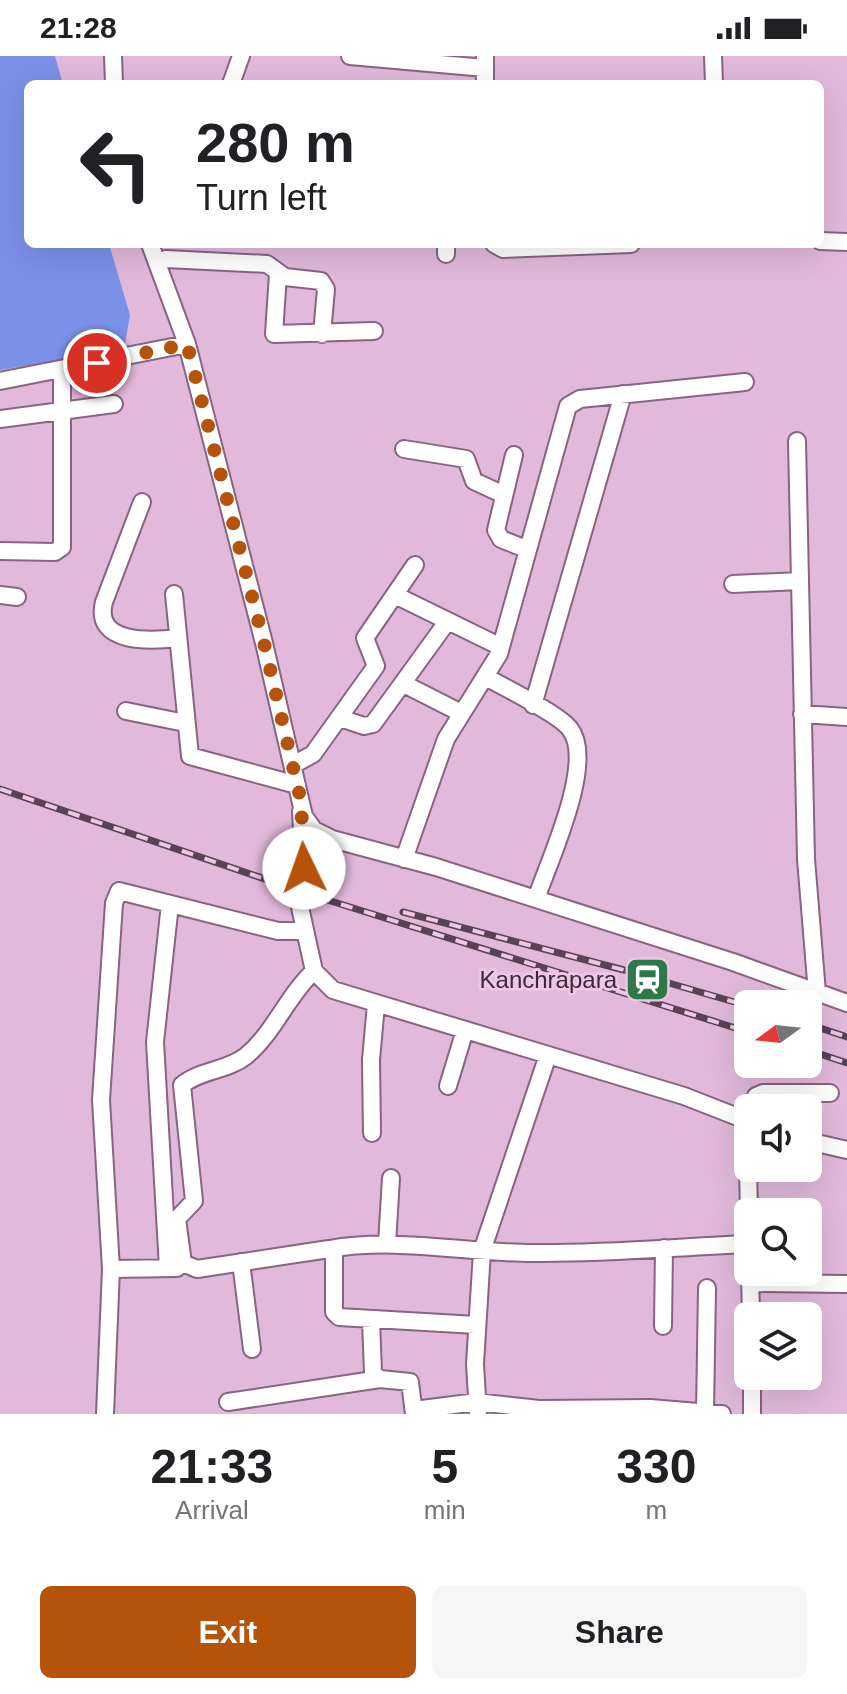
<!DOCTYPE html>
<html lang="en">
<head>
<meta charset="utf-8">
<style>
	body { margin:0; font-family:Helvetica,sans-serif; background:#f6f6f6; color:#202124; height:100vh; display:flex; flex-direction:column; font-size:30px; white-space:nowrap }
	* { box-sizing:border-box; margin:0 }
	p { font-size:26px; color:#757577 }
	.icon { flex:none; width:44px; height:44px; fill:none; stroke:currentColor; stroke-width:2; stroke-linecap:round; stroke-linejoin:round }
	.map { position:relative; height:1358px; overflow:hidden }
	.drawer { display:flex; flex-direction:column; background:#fff; flex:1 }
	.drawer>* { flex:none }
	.top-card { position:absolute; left:24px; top:24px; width:800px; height:168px; border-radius:12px; box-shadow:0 8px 32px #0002; background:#fff; color:#202124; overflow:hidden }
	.needle { width:52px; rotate:255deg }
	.tools { position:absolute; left:734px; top:934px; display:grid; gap:16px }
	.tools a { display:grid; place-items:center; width:88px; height:88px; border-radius:12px; background:#fff; box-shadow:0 8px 32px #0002; font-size:40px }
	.pin { position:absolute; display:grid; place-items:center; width:68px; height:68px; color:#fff; margin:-34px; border:4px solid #fff; border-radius:50%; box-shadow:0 2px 8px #0007 }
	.me { position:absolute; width:88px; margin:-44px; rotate:357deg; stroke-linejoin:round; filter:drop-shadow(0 0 6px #0008) }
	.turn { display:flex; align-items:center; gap:28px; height:168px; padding:0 40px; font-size:36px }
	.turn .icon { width:104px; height:104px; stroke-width:2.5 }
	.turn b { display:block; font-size:56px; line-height:68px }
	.eta { display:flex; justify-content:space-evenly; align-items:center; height:136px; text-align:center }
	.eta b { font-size:48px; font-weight:700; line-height:56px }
	.action { display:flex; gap:16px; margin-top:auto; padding:16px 40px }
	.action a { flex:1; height:92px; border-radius:12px; background:#b45309; color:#fff; font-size:32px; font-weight:700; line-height:92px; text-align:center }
	.action a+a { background:#f6f6f6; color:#202124 }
	.status { display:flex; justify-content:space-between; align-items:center; height:56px; padding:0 40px; background:#fff; direction:ltr }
	.status svg { height:22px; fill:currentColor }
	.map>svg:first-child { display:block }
	.water { fill:#7b90e8 }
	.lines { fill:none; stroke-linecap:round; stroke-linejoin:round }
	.minor-tunnel { stroke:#c09cba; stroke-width:16; stroke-dasharray:16 8; stroke-linecap:butt }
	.minor-casing { stroke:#886482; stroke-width:20 }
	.minor { stroke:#fff; stroke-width:16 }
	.rail-casing { stroke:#574353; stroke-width:7 }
	.rail { stroke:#efc6e8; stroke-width:4; stroke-dasharray:12; stroke-linecap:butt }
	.route { stroke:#b45309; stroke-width:14; stroke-dasharray:0 25.2 }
	.labels { text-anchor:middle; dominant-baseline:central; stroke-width:6; stroke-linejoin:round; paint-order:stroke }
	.poi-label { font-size:24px; fill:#3a2a37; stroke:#efc6e8; text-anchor:end }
</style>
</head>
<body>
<div class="status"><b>21:28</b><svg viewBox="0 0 49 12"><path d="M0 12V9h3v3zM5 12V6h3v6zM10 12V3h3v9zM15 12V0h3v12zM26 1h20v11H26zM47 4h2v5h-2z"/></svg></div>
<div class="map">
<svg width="847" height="1358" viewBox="0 0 847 1358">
	<rect width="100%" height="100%" fill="#e2b9db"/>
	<path class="water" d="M0,0h55l8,28h-35v160h81l21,71 -6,34 -124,21z"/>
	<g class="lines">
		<path class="minor-tunnel" d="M300,851l4,-39"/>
		<defs>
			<path id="minor" d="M113,0l1,28
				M350,0l135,12
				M485,0v28
				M713,0l1,28
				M231,28l10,-28
				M820,185l27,1
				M150,188l37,100 77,299 40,173 10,14 18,9 104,28 297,95 114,41
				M446,188v10
				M494,188l9,5 128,-5
				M166,203l101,5 18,13 36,4 5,8 -4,45
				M278,218l-4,60 100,-3
				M0,325l187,-37
				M0,363l114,-15
				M797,385l9,418 11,134
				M404,393l62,10 8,22 30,14
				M514,399l-18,75 5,9 25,10
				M142,446l-38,100c-11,43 48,39 74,36
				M0,495l55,1 7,-5v-176
				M733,528l67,-3
				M174,538l16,162 107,29
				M0,539l17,2
				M395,539l106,52
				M486,621c19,11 73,37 84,52 26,33 -22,134 -34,170
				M404,628l57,29
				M533,649l90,-311
				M126,655l59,12
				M802,658l45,3
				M340,662l24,8 9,-2 74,-102
				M293,709l20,-11 63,-88 -11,-28 50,-73
				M301,755l3,57
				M404,803l42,-120 53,-85 69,-248 12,-7 165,-17
				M300,851l14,64 19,19 351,106 64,25
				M314,915c-27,25 -40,62 -68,85 -19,15 -46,14 -64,29l12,116 -17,18 6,44 14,6 132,-20 5,5v58l5,5 137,8
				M448,1030l17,-56
				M753,1052l3,-12 7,-3h67
				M372,1077l-1,-73 5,-56
				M748,1081v11
				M808,1085l39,9
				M748,1112l1,44
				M387,1188l4,-66
				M329,1193c67,-12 136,4 203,4 72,1 144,-6 216,-9
				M241,1206l11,87
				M168,1212l-13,-226 15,-138
				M111,1213l66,-1
				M750,1218l1,42
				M750,1227l97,1
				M371,1264l2,53 7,6 30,3 4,32
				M663,1270l1,-78
				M752,1320v38
				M228,1346l152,-23
				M414,1354l63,-8 62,7 111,-1 72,6
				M705,1357l2,-125
				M105,1358l6,-145 -10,-169 13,-197 5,-12 159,40h26
				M478,1358l-3,-50 7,-113 66,-196"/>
		</defs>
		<use href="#minor" class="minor-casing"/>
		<use href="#minor" class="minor"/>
		<defs>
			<path id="rail" d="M0,733l318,108 430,135
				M403,856l221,58 124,36
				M808,968l39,13
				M808,994l39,13"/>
		</defs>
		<use href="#rail" class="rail-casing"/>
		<use href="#rail" class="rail"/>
	</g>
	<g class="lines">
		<path class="route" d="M97,307l90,-19 77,299 37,158 3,67"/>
	</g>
	<defs>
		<symbol id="station-square" viewBox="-11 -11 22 22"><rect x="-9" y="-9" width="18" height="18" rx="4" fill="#2d7948" stroke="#efc6e8"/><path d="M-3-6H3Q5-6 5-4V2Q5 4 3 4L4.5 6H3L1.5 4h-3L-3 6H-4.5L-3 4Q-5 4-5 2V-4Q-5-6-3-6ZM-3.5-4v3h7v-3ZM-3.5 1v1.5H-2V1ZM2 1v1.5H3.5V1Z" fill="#fff"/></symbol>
	</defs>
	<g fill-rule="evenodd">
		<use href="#station-square" x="622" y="898" width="51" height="51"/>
	</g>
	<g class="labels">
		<g class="poi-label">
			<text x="617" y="923">Kanchrapara</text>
		</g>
	</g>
</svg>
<div class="tools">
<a><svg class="needle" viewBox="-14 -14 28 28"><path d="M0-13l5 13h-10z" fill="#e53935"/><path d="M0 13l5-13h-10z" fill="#757577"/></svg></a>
<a><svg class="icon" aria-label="sound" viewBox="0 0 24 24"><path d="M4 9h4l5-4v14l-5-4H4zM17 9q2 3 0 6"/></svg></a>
<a><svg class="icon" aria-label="search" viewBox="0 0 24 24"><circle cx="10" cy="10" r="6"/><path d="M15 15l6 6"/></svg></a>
<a><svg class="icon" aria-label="layers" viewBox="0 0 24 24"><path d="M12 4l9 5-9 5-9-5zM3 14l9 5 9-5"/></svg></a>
</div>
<div class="pin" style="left:97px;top:307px;background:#d93025"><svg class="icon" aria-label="arrive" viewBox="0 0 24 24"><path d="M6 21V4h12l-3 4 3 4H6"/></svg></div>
<svg class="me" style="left:304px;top:812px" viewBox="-20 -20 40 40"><circle r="19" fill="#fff"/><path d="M0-13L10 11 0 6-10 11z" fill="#b45309"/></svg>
<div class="top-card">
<div class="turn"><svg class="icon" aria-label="left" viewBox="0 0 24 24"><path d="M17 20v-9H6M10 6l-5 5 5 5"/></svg><div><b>280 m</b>Turn left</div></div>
</div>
</div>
<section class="drawer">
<div class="eta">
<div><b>21:33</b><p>Arrival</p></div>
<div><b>5</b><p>min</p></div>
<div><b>330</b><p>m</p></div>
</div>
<div class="action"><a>Exit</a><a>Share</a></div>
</section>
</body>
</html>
